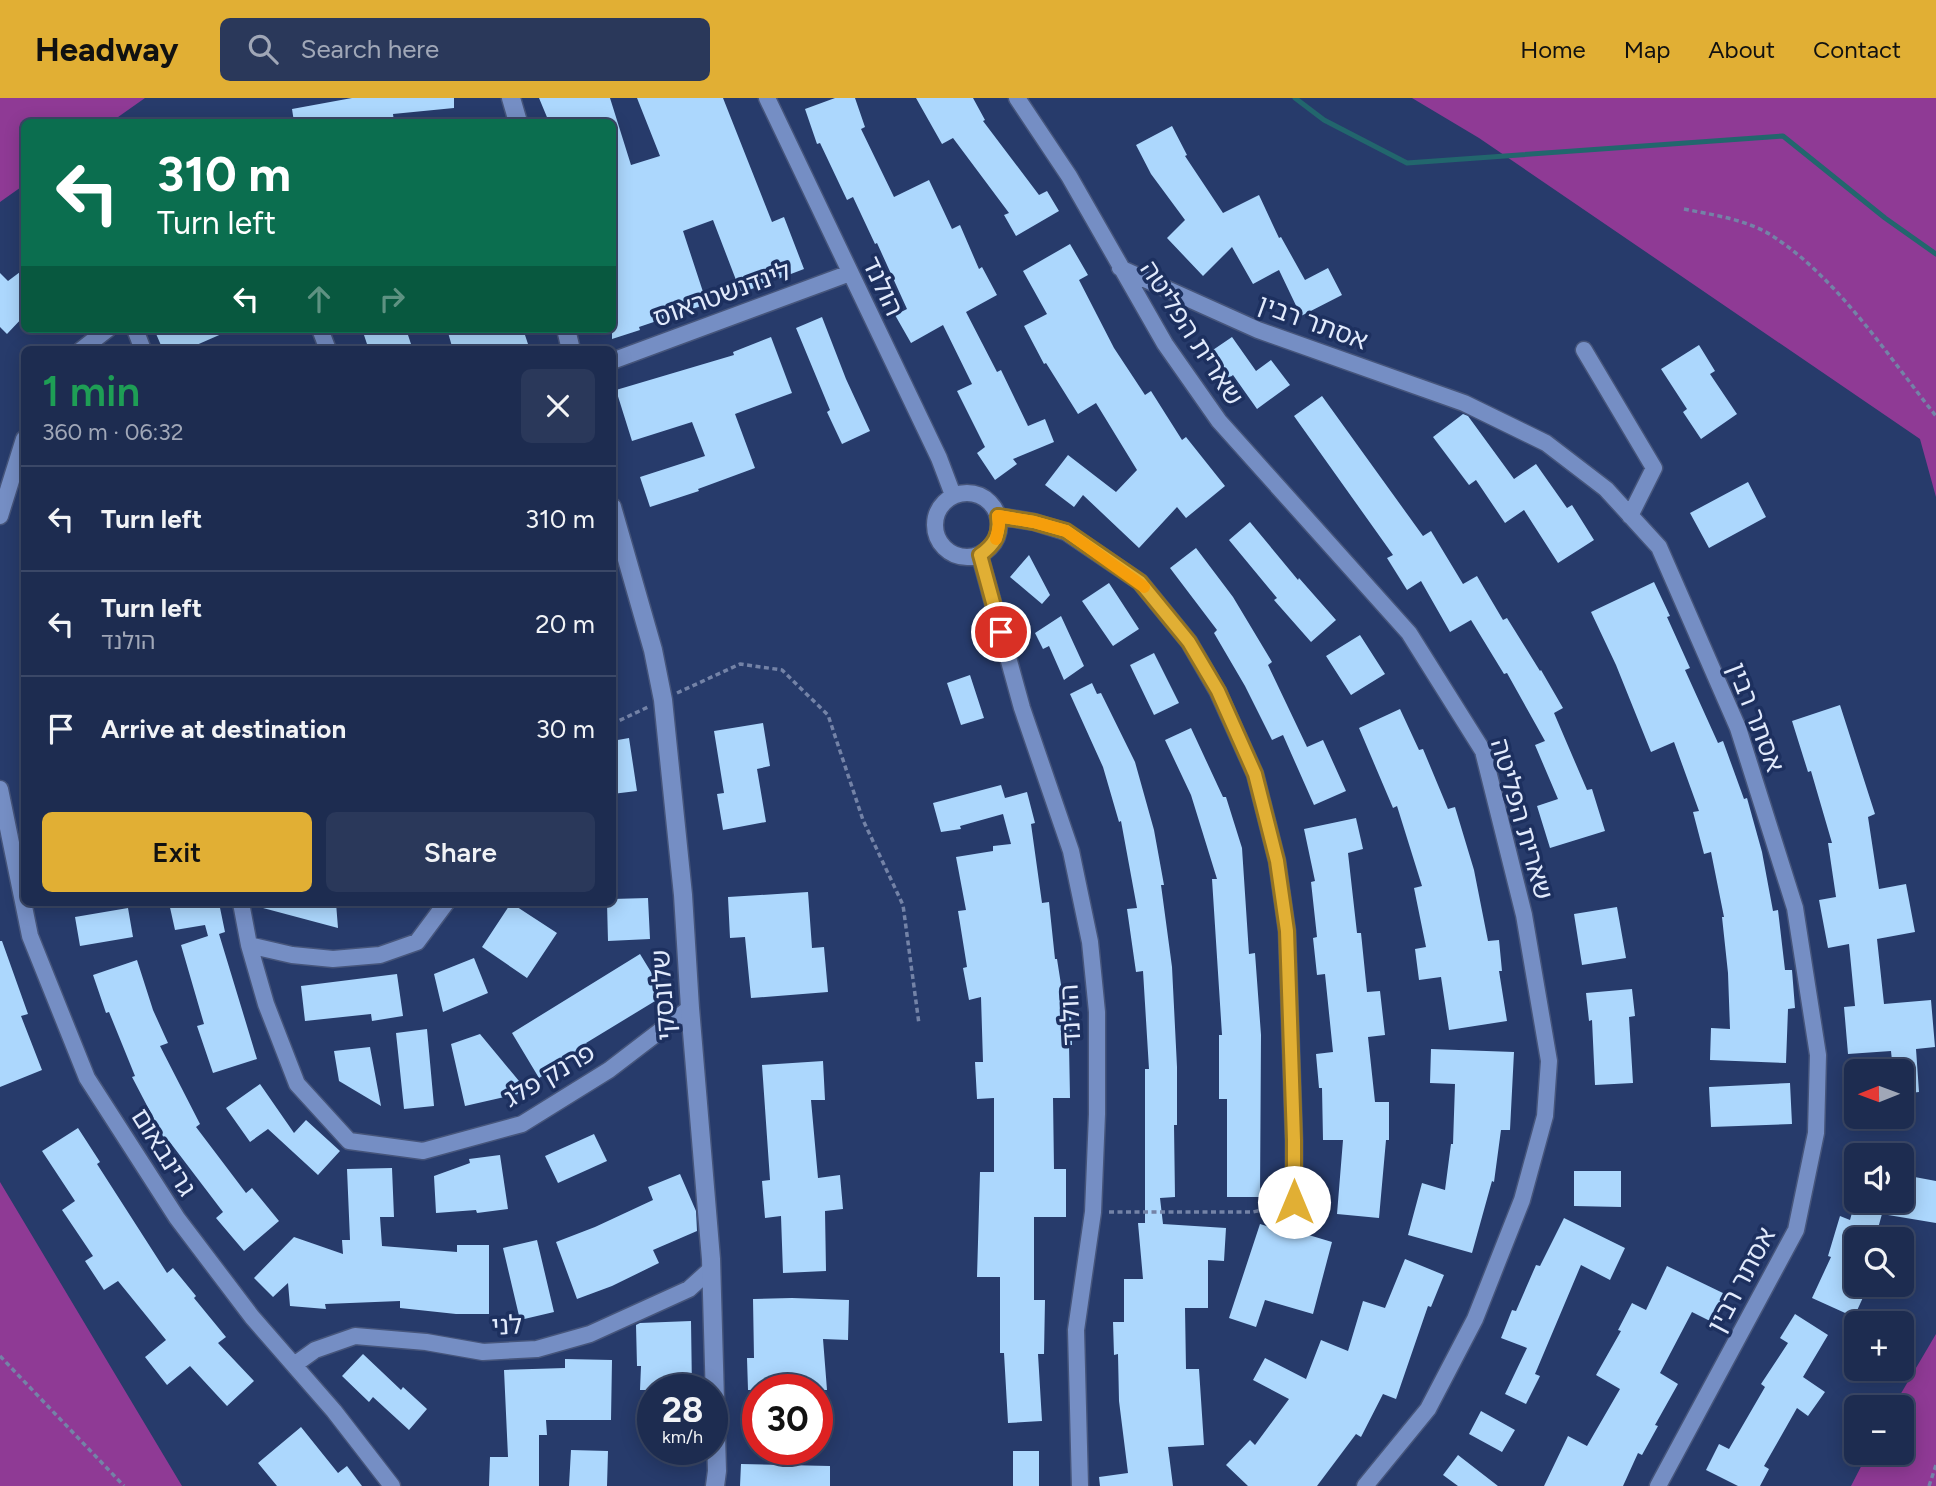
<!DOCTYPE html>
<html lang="en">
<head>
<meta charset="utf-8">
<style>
	body { margin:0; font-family:Figtree,"Noto Sans Hebrew",sans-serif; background:#2a385a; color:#f1f3f6; height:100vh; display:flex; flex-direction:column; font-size:26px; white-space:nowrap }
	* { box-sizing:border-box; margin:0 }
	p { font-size:23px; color:#a0a7b7 }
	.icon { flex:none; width:38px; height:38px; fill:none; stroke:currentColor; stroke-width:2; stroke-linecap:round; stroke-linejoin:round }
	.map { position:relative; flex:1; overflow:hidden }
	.panel { position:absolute; left:21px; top:248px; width:595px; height:560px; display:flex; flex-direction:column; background:#1d2c50; border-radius:10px; box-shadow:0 4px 18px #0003,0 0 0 2px #3b4867 }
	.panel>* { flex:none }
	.guide { position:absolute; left:21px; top:21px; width:595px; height:214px; border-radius:10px; box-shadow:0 4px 18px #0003,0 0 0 2px #3b4867; background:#0b6e4f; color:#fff; overflow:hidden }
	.needle { width:46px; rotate:269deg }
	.controls { position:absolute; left:1844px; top:961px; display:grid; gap:14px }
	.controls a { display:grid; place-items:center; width:70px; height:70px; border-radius:10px; background:#1d2c50; box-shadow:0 4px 18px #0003,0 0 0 2px #3b4867; font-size:35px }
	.speed { position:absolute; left:637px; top:1276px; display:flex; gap:14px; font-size:35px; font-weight:700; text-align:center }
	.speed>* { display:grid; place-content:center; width:91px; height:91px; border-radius:50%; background:#1d2c50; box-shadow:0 4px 18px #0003,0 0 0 2px #3b4867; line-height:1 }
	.speed small { font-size:18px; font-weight:400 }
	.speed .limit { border:10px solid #d22; background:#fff; color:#111 }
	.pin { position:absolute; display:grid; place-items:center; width:60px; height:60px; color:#fff; margin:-30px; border:4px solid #fff; border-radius:50%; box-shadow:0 2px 7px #0007 }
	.me { position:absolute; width:77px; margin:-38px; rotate:0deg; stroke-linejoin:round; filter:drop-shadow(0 0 5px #0008) }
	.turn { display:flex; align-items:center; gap:24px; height:147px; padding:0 21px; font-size:32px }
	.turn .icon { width:91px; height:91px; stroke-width:2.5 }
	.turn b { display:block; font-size:49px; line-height:60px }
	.lanes { display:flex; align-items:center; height:66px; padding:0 21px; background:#0003; justify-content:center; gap:35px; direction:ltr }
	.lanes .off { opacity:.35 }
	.round { display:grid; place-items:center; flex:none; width:74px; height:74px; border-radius:10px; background:#2a385a }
	.head { display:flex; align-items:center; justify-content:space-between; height:119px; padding:0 21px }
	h1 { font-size:42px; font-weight:600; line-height:52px; color:#1e9e55 }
	.primary-button { display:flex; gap:14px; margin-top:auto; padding:14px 21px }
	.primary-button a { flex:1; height:80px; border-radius:10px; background:#e1af34; color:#111; font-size:28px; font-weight:600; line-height:80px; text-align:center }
	.primary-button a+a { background:#2a385a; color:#f1f3f6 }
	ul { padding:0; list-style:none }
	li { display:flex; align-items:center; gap:21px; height:105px; padding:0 21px; border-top:2px solid #3b4867 }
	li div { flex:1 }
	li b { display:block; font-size:26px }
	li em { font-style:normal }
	header { display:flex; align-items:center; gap:42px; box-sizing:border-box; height:98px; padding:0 35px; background:#e1af34; color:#111 }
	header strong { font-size:33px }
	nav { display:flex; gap:38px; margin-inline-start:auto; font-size:24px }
	.search { width:490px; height:63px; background:#2a385a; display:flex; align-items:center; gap:18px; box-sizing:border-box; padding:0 24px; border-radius:10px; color:#a0a7b7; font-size:26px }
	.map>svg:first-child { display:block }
	.green { fill:#8f3a95 }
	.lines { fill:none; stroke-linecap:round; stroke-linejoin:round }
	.stream { stroke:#22666d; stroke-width:5 }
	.building { fill:#acd7fd }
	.street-casing { stroke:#46557b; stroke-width:19 }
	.secondary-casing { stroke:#46557b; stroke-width:21 }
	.path { stroke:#7483a7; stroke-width:3.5; stroke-dasharray:5 3.5; stroke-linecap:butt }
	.street { stroke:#758ec4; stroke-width:16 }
	.secondary { stroke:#758ec4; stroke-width:18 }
	.route-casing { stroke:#927222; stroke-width:18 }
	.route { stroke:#e1af34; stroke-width:12 }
	.slow { stroke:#f59e0b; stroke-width:12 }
	.labels { text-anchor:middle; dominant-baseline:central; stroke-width:7; stroke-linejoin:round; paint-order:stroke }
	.street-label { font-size:26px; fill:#e1eafc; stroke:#1d305f }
</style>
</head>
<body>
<header>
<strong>Headway</strong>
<div class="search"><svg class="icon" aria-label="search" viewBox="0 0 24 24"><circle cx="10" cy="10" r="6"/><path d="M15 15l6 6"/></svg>Search here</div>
<nav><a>Home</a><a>Map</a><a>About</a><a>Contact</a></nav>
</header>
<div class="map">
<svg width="1936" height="1388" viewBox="0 0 1936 1388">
	<rect width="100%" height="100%" fill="#273b6b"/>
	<path class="green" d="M0,0h145l-34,24h-87v63l-24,17z
		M1412,0h524v399l-16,-58 -441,-301z
		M0,1084l182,304h-182z
		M1936,1236v152h-85l17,-33 34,-1v-45h-9z"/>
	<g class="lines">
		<path class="stream" d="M1295,0l29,22 83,43 376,-27 102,82 51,36"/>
	</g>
	<path class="building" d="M352,0h102v10l-61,6 1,8h-100l-2,-13z
		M539,0h71l21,67 29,-9 -23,-58h86l49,124 12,-5 20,52 -63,24 -28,-73 -30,11 24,73 -68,23 1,3 -28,9v-217h-63z
		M835,0h20l10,29 -4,2 33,68 35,-17 23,49 8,-4 19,44 3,-2 15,28 -31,17 31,60 4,-2 27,56 17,-7 9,23 -41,17 4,5 -22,16 -18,-27 8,-6 -28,-56 15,-7 -29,-59 -32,18 -16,-28 12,-6 -30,-66 -2,1 -22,-47 -6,3 -27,-57 -3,1 -12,-35z
		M916,0h57l12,22 -2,1 56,74 8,-4 12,20 -43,25 -12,-21 5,-2 -56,-75 -11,6z
		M1172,28l15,29 -2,1 38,57 36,-18 20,43 2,-1 24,43 23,-12 14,27 -41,21 -22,-46 -26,14 -21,-37 -29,29 -36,-38 18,-18 -34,-46 -15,-29z
		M1070,146l18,31 -9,5 35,68 31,47 6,-4 31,49 4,-3 39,49 -39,32 -9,-11 -38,41 -56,-53 -9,12 -29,-22 23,-30 48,37 21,-22 -41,-67 -18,11 -32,-51 -2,1 -20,-38 23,-12 -24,-43z
		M24,171v47l-17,18 -7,-7v-54l8,8z
		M822,219l24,62 24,52 -28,13 -15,-32 3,-2 -34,-82z
		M154,231h79l-48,21h-22z
		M362,231h44l7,21h-44z
		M447,231h76l7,21h-77z
		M771,239l21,56 -57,21 20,54 -57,21 1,2 -49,16 -10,-30 65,-21 -13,-34 -60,19 -16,-51 118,-35 -1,-3z
		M1232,239l24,34 15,-11 19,25 -33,24 -24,-34 -8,6 -18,-27z
		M1699,247l16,26 -5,3 27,40 -36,25 -18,-27 4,-3 -26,-40z
		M1322,298l101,140 8,-5 32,53 14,-8 26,44 4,-2 33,53 1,-1 22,38 -9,5 33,77 5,-1 13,42 -55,17 -13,-42 21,-7 -23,-54 10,-4 -38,-68 -3,1 -33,-54 -21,12 -29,-51 -14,9 -20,-32 6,-3 -99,-139z
		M1463,316l5,2 46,63 22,-15 31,44 5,-3 22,35 -36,23 -34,-53 -19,13 -29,-43 -7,5 -36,-48z
		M1748,384l18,35 -57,31 -19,-35z
		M1250,424l48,58 1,-2 37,42 -25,22 -37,-42 3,-2 -48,-58z
		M1196,450l37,49 39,65 -4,3 39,82 16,-7 23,51 -32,14 -31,-70 -11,5 -27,-54 -31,-53 3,-3 -47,-62z
		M1029,457l21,40 -8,9 -32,-27z
		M1654,484l16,34 -3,1 23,51 -5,2 33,73 5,-2 21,58 3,-1 15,54 11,59 5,-1 7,60h7l3,38 -7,1 -2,54 -76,-3 1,-32 19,1 -2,-56 -6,-56h2l-13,-65 -7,2 -11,-42 6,-1 -25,-69 -23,10 -35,-87 -25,-53z
		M1109,485l30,46 -26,17 -31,-45z
		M1061,518l23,50 -20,14 -15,-34 -6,3 -8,-16z
		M1360,537l25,39 -34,21 -25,-39z
		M1154,555l25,50 -25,12 -24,-50z
		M970,577l14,43 -23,7 -14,-42z
		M1092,585l5,11 4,-1 34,69 19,68 10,55h-3l11,82 5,100v58h-3l1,72 -15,1 3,26 63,4 -2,33 -16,-1v48h-23l1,61h13l5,76 -36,2 5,39h-73l-1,-9 29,-4 -9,-72 -1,-47 -4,1 -1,-33h11v-43h19l-5,-56h7v-154h4l-6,-98 -7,1 -9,-63 10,-1 -16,-87 -2,1 -16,-55 -33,-73z
		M1840,607l35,109 -7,3 11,72 27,-5 9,48 -38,7 7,65 47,-4 4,47 -19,2 3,43 -17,2v-23h-9l-2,-20 -43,3 -4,-47 11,-1 -6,-62 -21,4 -9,-48 17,-3 -8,-54h4l-21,-72 -3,1 -16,-51z
		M1400,611l19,41 4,-1 25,60 7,-2 19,63 14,71 11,-1 3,31h-3l8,50 -58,9 -8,-53 -22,3 -4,-31 11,-2 -12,-59 8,-2 -25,-80 -4,2 -34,-80z
		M763,625l7,43 -13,3 9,53 -43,8 -6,-36 7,-1 -10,-62z
		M1191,630l32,69h3l16,51 7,106 6,-1 6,82 -1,162h-33v-98h-8v-64h3l-10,-156h5l-26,-84 -26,-55z
		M629,640l8,53 -25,3v-53z
		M1001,687l4,13 22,-6 8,31 -4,1 11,79 7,-1 6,57h2l8,51h6l1,35h-3l1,53h-17l1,71h12v48h-32v83h11l-1,54h-6l4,67 -34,2 -4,-70h-4v-76h-23l3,-105h14v-74l-17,1 -2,-37h8l-2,-65 -12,3 -6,-32 4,-1 -9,-56 8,-1 -10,-53 37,-6v-5l18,-2 -8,-30 -43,12 1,3 -20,3 -8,-29z
		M1356,720l7,31 -15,4 9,80h4l6,59 13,-1 5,44 -17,2 7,65h14v38h-3l-7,78 -42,-4 6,-74h-20l-1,-52h-3l-3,-34 17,-2 -8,-78 -8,1 -4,-37 4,-1 -6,-55 4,-1 -11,-52z
		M808,794l4,56 12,-1 4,45 -77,6 -6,-61 -15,1 -2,-41z
		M648,800l2,41 -42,2 -1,-38h5v-4z
		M169,805h50l6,29 -6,2 38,125 -44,14 -16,-47 7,-2 -23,-79 27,-9 -3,-11 -30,5z
		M263,805h73l2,25 -75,-20z
		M511,805l46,30 -30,45 -45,-31z
		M1617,809l9,51 -44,7 -8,-51z
		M128,810l5,29 -53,9 -5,-29z
		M0,843h2l26,73 -7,2 21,54 -42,17z
		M640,856l25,41 -79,48 3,4 -50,31 -27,-45z
		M474,860l14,35 -45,19 -9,-38z
		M137,862l16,50 15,33 -8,3 40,78 -4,3 50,66 6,-5 27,33 -35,30 -28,-33 7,-6 -54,-71 -3,1 -34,-65 3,-1 -26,-64 -3,1 -13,-38z
		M397,876l6,42 -31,5 -1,-7 -66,7 -4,-35z
		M1632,891l3,27 -6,1 4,66 -38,2 -3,-65 -3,1 -3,-28z
		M427,931l7,77 -30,3 -8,-76z
		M480,936l39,47 8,11 -62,14 -14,-62z
		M370,949l11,59 -42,-25 -5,-30z
		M1431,951l83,3 -4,78h-9l-7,52 -2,-1 -20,72 -64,-18 14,-52 23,7 6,-46h2l2,-60 -25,-1z
		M823,963l2,39h-14l7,78 22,-3 3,34 -18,2 1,60 -43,2 -2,-57 -16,2 -3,-37 8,-1 -8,-115z
		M1790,985l2,41 -81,3 -2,-40z
		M260,986l34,49 12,-13 34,31 -22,24 -50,-46 -18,13 -24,-34z
		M78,1030l22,34 -3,2 70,109 6,-5 23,28 -2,2 32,39 -8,6 36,38 -27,25 -37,-40 -23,19 -22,-28 21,-17 -48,-59 -14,9 -19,-29 8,-5 -31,-46 13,-9 -33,-50z
		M594,1036l13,27 -49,22 -13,-27z
		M500,1057l8,54 -31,4 -1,-3 -40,3 -2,-37 36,-13 -1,-4z
		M392,1070l2,49h-14l2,29 75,6v-7h32v69h-33l-56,-6v-7l-75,3 1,5 -36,-3 -2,-23 -15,14 -19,-19 40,-41 49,17 -1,-14h8l-3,-71z
		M1574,1073h47v36l-47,-1z
		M680,1076l16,37 1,20 -44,19 6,13 -47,23 -35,13 -21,-57 39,-15 58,-27 -5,-13z
		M1904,1077l32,6v42l-54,-9 -7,25h-18v48l9,4 -12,26 -42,-19 19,-41 -3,-1 12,-40 10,4 3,-11 -5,-1 1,-8h53z
		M1564,1120l61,30 -15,32 -29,-15 -46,109 5,2 -14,28 -21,-10 22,-46 -26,-10 11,-28 4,1 20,-46 4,1z
		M1260,1126l41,13 1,-4 30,9 -19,72 -48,-14 -9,27 -27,-9z
		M537,1142l17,72 -34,8 -17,-72z
		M1405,1161l39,16 -13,32 -3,-1 -32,93 -13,-5 -22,43 -5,-3 -39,52h-69l-22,-21 24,-25 5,5 34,-46 -36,-19 12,-22 41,21 15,-39 27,11 15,-50 22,7z
		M1667,1168l58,28 -13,28 -20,-10 -32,61 18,11 -23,41 3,1 -16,29 -4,-2 -15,33h-79l24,-50 19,10 33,-57 -24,-14 25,-44 -3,-1 14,-27 14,7z
		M792,1200l57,2 -1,40 -25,-1 4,51h-79l-1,-32h7l-1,-59z
		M1795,1216l33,21 -25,42 22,15 -17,24 -11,-8 -33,58 5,3 -9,17h-22l-32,-16 13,-26 10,5 36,-62 -4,-3 27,-41 -8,-5z
		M691,1223l1,69h-52l1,-24h-4l-1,-41 4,-2z
		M363,1256l38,36 2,-3 24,22 -18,21 -36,-33 -4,5 -27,-26z
		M565,1261l47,1 -1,60h-65l1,15h-8v51h-50l1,-29h18l-4,-87 61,-2z
		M1481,1313l34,19 -13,22 -33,-18z
		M301,1329l37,46 9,-7 15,20h-85l-19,-23z
		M571,1352l37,1 -1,35h-38z
		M1013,1353h26v35h-26z
		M1458,1357l40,31h-40l-15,-11z
		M741,1366l89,2v20h-90z"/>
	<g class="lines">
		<defs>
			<path id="street" d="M767,0l172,360 14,37
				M1017,0l52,78 96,168 54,77 190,212 74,118 41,164 25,146 -4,55 -23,84 -47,119 -47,90 -63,77
				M1120,170l138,62 206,73 82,40 60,46 53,58 79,181 57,180 23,147 -2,78 -20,97 -138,256
				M135,231l8,21
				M320,231l8,21
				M81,252l27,-21
				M1584,252l70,118 -24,48
				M612,263l238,-88
				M935 427a32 32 0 1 1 64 0a32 32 0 1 1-64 0Z
				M0,418l24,-77
				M998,418l36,6 32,10 74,50 49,60 29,50 37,82 22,87 10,70 7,210v61
				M980,458l42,152 49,143 19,91 7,70v102l-4,98 -17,118 4,156
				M0,691l30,147 57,142 90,140 75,99 82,94 58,75
				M241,805l8,42 17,59 31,80 52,57 74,10 99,-27 87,-54 81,-62
				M249,847l43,10 41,4 47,-4 37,-13 29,-39
				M294,1267l21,-15 40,-14 71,6 57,10 54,-3 53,-15 99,-45 22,-20"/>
			<path id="secondary" d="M511,0l7,24
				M566,231l5,21
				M612,409l41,143 10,50 20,195 7,113 21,251 6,212 -2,15"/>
		</defs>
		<use href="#street" class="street-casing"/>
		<use href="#secondary" class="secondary-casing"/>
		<path class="path" d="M1684,111c29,6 61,10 87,26 67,43 116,120 165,181
			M677,595l63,-29 42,6 46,45 35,105 40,85 16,119
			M612,626l36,-17
			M1109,1114h144l26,-6
			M0,1258l124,130
			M1929,1388l7,-21"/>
		<use href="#street" class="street"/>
		<use href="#secondary" class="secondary"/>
	</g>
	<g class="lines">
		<defs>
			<path id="route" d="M1001,534l-21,-77c14,-10 21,-20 18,-39l36,6 32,9 74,51 49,60 29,49 37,83 22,87 10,70 7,209v62"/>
		</defs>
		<use href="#route" class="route-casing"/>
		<use href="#route" class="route"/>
		<path class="slow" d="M996,441l3,-14 -1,-9 36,6 32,9 78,56"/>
	</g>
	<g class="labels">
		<g class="street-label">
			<text transform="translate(883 188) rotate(65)">הולנד</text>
			<text transform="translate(722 196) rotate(-20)">לינדנשטראוס</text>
			<text transform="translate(1313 224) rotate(20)">אסתר רבין</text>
			<text transform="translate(1192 235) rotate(57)">שארית הפליטה</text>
			<text transform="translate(1756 619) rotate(69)">אסתר רבין</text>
			<text transform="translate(1522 721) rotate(74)">שארית הפליטה</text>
			<text transform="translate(663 897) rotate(-94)">שלונסקי</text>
			<text transform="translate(1070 917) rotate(-93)">הולנד</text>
			<text transform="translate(549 977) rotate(-30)">פרנק פלג</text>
			<text transform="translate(164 1054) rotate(58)">גרינבאום</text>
			<text transform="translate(1741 1182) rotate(-62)">אסתר רבין</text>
			<text transform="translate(507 1227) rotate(-3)">לני</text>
		</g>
	</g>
</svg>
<div class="controls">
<a><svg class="needle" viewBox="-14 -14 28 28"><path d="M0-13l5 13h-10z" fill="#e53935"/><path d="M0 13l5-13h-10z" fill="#a0a7b7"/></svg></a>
<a><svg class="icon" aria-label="sound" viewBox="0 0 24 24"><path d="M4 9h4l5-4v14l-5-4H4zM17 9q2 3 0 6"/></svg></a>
<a><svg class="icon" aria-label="search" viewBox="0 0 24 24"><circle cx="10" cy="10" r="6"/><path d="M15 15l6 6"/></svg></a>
<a>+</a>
<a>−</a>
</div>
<div class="speed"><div>28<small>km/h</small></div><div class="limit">30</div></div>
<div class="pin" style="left:1001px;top:534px;background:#d93025"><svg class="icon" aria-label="arrive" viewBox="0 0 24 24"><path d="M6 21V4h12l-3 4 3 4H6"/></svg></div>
<svg class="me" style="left:1294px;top:1104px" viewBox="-20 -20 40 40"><circle r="19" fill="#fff"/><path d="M0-13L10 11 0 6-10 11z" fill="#e1af34"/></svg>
<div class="guide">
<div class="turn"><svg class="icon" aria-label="left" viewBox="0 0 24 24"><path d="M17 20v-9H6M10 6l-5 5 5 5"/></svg><div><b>310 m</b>Turn left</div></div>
<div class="lanes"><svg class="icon" aria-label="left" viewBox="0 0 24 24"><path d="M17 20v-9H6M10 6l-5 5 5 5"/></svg><svg class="icon off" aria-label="ahead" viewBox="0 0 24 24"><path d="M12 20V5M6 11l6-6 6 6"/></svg><svg class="icon off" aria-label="right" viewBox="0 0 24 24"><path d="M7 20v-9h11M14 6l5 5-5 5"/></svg></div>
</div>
<section class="panel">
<div class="head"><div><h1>1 min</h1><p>360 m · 06:32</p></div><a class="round"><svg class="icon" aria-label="close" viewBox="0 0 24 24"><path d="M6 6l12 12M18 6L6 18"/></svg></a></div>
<ul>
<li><svg class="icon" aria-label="left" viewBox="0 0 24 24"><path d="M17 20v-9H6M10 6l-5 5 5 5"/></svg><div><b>Turn left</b></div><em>310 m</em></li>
<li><svg class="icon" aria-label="left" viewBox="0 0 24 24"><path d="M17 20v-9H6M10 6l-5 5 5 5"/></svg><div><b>Turn left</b><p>הולנד</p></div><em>20 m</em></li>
<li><svg class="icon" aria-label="arrive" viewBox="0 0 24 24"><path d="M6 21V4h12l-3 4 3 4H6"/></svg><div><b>Arrive at destination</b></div><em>30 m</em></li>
</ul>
<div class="primary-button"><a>Exit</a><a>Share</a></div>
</section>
</div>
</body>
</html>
